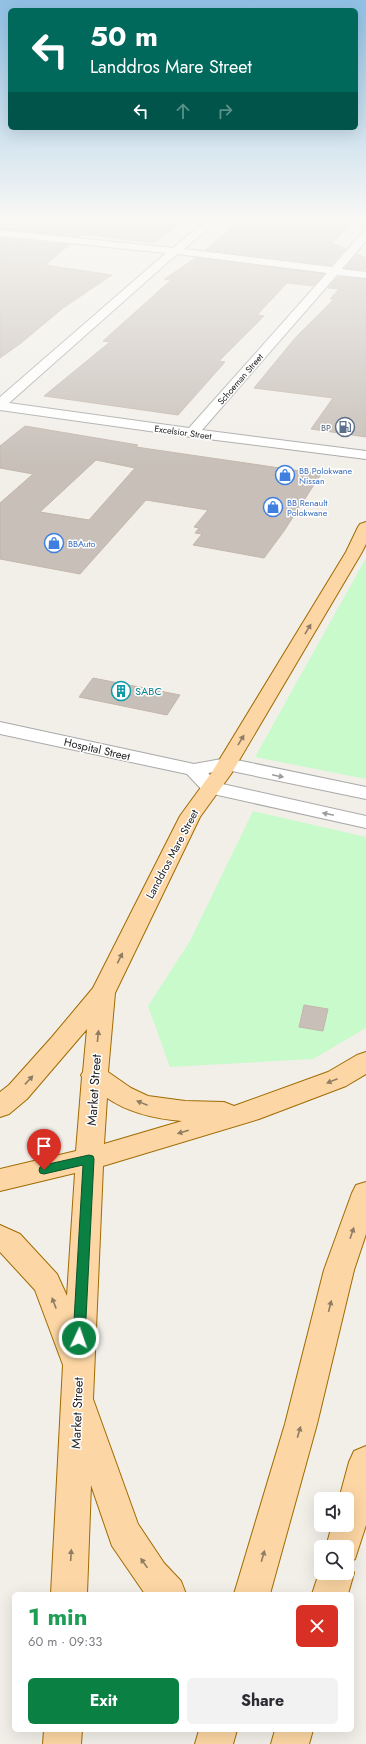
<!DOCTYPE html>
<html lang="en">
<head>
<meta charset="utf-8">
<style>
	body { margin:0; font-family:Jost,sans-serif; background:#f2f2f3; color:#2b2b33; height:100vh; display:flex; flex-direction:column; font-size:15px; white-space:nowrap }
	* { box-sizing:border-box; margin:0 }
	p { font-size:13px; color:#7c7c81 }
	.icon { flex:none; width:22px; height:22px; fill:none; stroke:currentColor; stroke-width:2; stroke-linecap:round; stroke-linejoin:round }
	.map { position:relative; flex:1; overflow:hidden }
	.drawer { position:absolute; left:12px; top:1592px; width:342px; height:140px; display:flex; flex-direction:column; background:#fff; border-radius:6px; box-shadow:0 4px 16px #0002 }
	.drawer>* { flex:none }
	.banner { position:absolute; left:8px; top:8px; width:350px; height:122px; border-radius:6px; box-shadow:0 4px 16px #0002; background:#00695c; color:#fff; overflow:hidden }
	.controls { position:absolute; left:314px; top:1492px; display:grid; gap:8px }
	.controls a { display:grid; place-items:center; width:40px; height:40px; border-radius:6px; background:#fff; box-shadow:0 4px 16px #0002; font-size:20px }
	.pin { position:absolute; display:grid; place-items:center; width:34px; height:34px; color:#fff; margin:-41px -17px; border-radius:50% 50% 50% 0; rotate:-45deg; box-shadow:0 0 4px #0007 }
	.pin .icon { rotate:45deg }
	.me { position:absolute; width:44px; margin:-22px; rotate:3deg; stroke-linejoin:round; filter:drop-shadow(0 0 3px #0008) }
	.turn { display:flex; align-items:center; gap:14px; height:84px; padding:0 16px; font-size:18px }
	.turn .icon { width:52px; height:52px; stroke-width:2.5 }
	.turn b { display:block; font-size:28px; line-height:34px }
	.lanes { display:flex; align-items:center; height:38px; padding:0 16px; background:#0003; justify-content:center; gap:20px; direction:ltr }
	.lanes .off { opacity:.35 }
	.round { display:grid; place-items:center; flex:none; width:42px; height:42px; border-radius:6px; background:#f2f2f3 }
	.headline { display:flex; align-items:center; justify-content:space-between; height:68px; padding:0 16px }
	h1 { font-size:24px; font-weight:700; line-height:30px; color:#1e9e55 }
	.button { display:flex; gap:8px; margin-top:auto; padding:8px 16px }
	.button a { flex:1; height:46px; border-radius:6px; background:#0b8043; color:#fff; font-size:16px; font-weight:700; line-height:46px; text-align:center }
	.button a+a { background:#f2f2f3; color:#2b2b33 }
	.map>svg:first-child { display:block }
	.park { fill:#c8facc }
	.building { fill:#c7bfb8; stroke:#c4b6ab; fill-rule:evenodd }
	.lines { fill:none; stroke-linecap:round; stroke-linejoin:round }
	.minor-casing { stroke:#a9a9a9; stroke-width:2 }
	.major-casing { stroke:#a06b00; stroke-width:2 }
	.minor { fill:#fff; fill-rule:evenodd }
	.major { fill:#fcd6a4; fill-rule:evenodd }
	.oneway { fill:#8f7c63 }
	.oneway2 { fill:#9c9c9c }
	.route { fill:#0b8043; stroke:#07532c }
	.labels { text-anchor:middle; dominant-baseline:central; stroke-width:3; stroke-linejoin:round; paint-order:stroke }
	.far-street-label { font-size:9px; fill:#222; stroke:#fff }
	.far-service-label { font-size:9px; fill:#4e5e75; stroke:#fff; text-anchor:end }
	.far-shop-label { font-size:9px; fill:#366cbe; stroke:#fff; text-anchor:start }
	.culture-label { font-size:11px; fill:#0d838f; stroke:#fff; text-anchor:start }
	.street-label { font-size:11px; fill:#222; stroke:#fff }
	.near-street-label { font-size:13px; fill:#222; stroke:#fff }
</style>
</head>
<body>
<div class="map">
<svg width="366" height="1744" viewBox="0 0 366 1744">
	<rect width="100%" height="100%" fill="#f2efe9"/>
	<path class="park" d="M366,558v221l-111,-22z
		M253,811l113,26v191l-53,31 -143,8 -22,-61 42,-65z"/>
	<path class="building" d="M0,221h184l-30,22 -72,-9 -3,3 -79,-8z
		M240,221h114l-22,22 14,6 -15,16 -126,-15z
		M0,238l69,7 -24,20 67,10 -49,33 -42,35 -21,15z
		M357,254l9,4v12l-21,-2z
		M196,258l128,16 -11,12 -26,-3 -30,32 7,1 -45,45 6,1 -47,53 -134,-19 66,-54 -7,-1 68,-61 -7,-1z
		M338,277l28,2v158l-55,-8 22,-31 -79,-10 42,-51 38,-38h-4l9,-10 -11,-1z
		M25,426l113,19 -2,2 185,27 -37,57 -20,27 -71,-13 9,-11 -7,-1 4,-5 -5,-1 14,-17 -62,-10 -66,74 -80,-15v-56l33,-29 -33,-6v-22zM96,460l39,8 -46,52 -49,-8z
		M93,678l87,17 -13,20 -88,-18z
		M304,1005l24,4 -5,22 -24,-4z"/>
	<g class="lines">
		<defs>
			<path id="minor" d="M205,221h12l-33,28 148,18 30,-34 4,-1v9l-24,28 24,3v6l-29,-3 -135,155 164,21v8l-174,-22 -192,-27v-13l166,-144 -166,-17v-6l173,18zM177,254l150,19 -138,155 -180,-25z
				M0,722l194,42 33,-6 139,29v12l-139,-29 -19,3 10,10 148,33v12l-162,-36 -17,-18 -187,-40z"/>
			<path id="major" d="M366,522v22l-4,8 -131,222 -31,43 -85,176 -7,79 23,16 17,8 37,5 39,1 10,4 94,-34 29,-17 9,-3v22l-20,12 -87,33 -156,47 -10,233 45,125 26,39 17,18 5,13h-41l-33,-48 -21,-61 -4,109h-36l12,-229 -28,-75 -35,-38v-27l20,9 37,40 10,22 8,-123 -75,18v-22l76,-18 6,-74 -1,-2 2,-3 4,-43 -60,70 -18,15 -9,3v-25l9,-7 43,-48 41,-49 87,-172 32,-44 134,-220 12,-25 2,-3zM107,1098c22,15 49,21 75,23l-78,23z
				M366,1182v52l-12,36 -37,154 -47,170h-36l51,-170 39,-154 28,-77 4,-8z
				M366,1446v79l-11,34 -6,3 5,11 -6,21h-36l9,-27v6h26v-26h-21l6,-22h15v-26h-8l10,-37 5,-11z
				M44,1730h38l-1,14h-38z
				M199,1730h38l-4,14h-38z
				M275,1730h38l-4,14h-38z"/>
		</defs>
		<use href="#minor" class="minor-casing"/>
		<use href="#major" class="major-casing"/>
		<use href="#minor" class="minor"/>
		<use href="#major" class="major"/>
	</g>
	<defs><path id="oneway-solid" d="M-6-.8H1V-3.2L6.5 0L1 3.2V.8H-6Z"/></defs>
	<g class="oneway">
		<use href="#oneway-solid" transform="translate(308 629) rotate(-59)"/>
		<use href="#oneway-solid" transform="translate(241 740) rotate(-59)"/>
		<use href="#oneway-solid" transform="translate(120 958) rotate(-64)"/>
		<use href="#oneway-solid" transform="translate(98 1036) rotate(-84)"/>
		<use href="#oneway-solid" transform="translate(29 1080) rotate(-47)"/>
		<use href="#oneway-solid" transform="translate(332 1081) rotate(158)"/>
		<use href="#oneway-solid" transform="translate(142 1103) rotate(-158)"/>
		<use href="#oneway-solid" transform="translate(183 1132) rotate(164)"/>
		<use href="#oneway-solid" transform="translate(352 1233) rotate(-71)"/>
		<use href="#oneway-solid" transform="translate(54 1303) rotate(-111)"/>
		<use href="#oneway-solid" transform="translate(330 1306) rotate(-76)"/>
		<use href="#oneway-solid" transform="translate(299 1432) rotate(-74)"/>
		<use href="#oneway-solid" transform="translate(71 1555) rotate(-87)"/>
		<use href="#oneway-solid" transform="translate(263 1556) rotate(-74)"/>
		<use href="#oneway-solid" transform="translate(144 1563) rotate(-125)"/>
	</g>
	<g class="oneway2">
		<use href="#oneway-solid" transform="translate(278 776) rotate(12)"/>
		<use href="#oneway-solid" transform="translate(328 814) rotate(-168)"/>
	</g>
	<linearGradient id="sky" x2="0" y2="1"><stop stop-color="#8fc0e4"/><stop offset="0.47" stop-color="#f9f8f5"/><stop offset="1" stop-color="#f9f8f5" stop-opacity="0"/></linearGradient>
	<rect width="366" height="466" fill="url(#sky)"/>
	<path class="route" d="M89,1155l4,1 1,3 -9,179 -2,4 -4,2 -4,-2 -2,-4 10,-173 -39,9 -4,-1 -1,-3 1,-3 4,-2z"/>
	<defs>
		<symbol id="fuel-ring" viewBox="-11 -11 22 22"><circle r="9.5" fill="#fff" stroke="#5c6f8a" stroke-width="1.5"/><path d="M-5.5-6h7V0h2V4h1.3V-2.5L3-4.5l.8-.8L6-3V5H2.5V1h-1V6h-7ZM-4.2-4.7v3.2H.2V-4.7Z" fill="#5c6f8a"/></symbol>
		<symbol id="shop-ring" viewBox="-11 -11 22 22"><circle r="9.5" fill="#fff" stroke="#3f7fe0" stroke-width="1.5"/><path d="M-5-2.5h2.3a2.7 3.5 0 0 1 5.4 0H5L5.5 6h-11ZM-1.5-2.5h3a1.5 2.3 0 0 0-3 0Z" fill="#3f7fe0"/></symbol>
		<symbol id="building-ring" viewBox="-11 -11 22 22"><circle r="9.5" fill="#fff" stroke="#0f9aa8" stroke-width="1.5"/><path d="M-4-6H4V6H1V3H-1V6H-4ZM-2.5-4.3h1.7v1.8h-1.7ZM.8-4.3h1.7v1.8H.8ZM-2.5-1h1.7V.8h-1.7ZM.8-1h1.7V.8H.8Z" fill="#0f9aa8"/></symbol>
	</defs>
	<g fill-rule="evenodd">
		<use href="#fuel-ring" x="334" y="416" width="22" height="22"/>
		<use href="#shop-ring" x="274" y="464" width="22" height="22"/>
		<use href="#shop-ring" x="262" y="496" width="22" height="22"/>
		<use href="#shop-ring" x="43" y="532" width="22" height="22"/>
		<use href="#building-ring" x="110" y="680" width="22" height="22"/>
	</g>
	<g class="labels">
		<g class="far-street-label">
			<text transform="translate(240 379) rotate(-49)">Schoeman Street</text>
			<text transform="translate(183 432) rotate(8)">Excelsior Street</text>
		</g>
		<g class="far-service-label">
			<text x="331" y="427">BP</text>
		</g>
		<g class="far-shop-label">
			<text x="299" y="470">BB Polokwane<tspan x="299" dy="10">Nissan</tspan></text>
			<text x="287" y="502">BB Renault<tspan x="287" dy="10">Polokwane</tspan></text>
			<text x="68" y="543">BBAuto</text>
		</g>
		<g class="culture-label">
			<text x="135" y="691">SABC</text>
		</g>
		<g class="street-label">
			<text transform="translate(97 749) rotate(13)">Hospital Street</text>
			<text transform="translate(172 854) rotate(-62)">Landdros Mare Street</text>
		</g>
		<g class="near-street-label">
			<text transform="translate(94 1090) rotate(-86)">Market Street</text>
			<text transform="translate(77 1413) rotate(-88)">Market Street</text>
		</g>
	</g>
</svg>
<div class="controls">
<a><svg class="icon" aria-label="sound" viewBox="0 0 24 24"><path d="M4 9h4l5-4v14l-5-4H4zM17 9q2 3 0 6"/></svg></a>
<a><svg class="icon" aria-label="search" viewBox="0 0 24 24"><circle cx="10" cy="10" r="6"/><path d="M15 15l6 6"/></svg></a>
</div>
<div class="pin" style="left:44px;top:1170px;background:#d93025"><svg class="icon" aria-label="arrive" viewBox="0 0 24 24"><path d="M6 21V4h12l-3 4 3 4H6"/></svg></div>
<svg class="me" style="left:79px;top:1338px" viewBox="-20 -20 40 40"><circle r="17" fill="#0b8043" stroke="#fff" stroke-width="3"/><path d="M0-11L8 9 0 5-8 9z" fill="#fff"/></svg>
<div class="banner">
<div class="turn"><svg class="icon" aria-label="left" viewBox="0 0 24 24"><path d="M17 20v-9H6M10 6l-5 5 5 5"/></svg><div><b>50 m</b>Landdros Mare Street</div></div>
<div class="lanes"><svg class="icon" aria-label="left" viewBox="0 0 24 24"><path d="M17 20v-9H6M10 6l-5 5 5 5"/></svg><svg class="icon off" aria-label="ahead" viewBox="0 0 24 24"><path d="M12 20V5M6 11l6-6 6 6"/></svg><svg class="icon off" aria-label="right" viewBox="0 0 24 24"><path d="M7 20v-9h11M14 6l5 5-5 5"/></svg></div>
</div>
<section class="drawer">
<div class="headline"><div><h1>1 min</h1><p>60 m · 09:33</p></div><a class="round" style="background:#d93025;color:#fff"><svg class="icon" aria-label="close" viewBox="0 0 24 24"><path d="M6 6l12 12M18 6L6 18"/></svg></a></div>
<div class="button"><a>Exit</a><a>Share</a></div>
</section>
</div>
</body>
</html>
